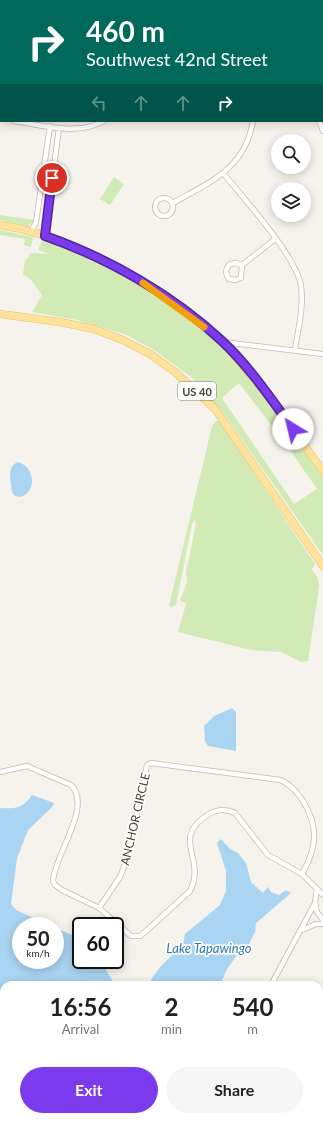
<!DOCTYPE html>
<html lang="en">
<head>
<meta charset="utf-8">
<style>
	body { margin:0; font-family:Lato,sans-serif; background:#f6f6f6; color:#222; height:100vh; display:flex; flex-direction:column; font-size:15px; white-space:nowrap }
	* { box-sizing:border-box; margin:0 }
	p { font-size:13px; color:#767676 }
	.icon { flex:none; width:22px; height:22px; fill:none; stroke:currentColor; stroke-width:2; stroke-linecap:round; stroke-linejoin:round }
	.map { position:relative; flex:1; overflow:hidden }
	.sheet { position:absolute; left:0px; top:981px; width:323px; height:140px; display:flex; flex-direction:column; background:#fff; border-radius:12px 12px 0 0; box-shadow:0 2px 10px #0003 }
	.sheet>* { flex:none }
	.top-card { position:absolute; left:0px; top:0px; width:323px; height:122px; box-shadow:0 2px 10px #0003; background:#00695c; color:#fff; overflow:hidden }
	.controls { position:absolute; left:271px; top:134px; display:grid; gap:8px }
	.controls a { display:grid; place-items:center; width:40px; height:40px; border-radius:50%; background:#fff; box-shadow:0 2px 10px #0003; font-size:20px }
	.speed { position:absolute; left:12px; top:917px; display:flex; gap:8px; font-size:20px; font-weight:700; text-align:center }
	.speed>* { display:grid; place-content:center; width:52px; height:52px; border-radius:50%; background:#fff; box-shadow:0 2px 10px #0003; line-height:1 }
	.speed small { font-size:10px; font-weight:400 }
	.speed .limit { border:2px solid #111; border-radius:6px; background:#fff; color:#111 }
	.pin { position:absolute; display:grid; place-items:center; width:34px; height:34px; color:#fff; margin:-17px; border:2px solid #fff; border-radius:50%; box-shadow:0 1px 4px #0007 }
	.me { position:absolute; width:44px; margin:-22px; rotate:324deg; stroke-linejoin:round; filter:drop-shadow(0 0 3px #0008) }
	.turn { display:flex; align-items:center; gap:14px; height:84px; padding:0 20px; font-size:18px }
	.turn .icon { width:52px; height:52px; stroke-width:2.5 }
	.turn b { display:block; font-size:28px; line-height:34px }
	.lanes { display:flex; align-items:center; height:38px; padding:0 20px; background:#0003; justify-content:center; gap:20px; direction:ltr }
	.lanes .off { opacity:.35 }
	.eta { display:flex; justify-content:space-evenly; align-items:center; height:68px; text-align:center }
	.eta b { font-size:24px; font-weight:700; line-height:28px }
	.action { display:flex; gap:8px; margin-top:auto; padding:8px 20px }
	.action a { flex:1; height:46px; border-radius:24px; background:#7c3aed; color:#fff; font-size:16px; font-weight:700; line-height:46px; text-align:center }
	.action a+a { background:#f6f6f6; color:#222 }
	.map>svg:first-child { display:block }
	.green { fill:#d2eab5 }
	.water { fill:#a9d4f2 }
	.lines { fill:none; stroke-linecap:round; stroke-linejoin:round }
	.stream { stroke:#a9d4f2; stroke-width:1.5 }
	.street-casing { stroke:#c2bbae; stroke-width:6 }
	.primary-casing { stroke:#e6c16a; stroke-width:8 }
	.street { stroke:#fff; stroke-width:4.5 }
	.primary { stroke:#ffe39c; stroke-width:7 }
	.route-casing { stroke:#51269a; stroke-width:10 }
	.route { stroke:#7c3aed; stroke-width:7 }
	.slow { stroke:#f59e0b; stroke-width:7 }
	.labels { text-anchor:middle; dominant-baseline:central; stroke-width:3.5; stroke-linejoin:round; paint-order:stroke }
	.shield { fill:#fff; stroke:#817c74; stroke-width:1 }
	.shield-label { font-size:11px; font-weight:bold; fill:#4b4439 }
	.street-label { font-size:12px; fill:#4b4439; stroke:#fff }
	.water-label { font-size:13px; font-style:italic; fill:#2e7ab2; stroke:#fff }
</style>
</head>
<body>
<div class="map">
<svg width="323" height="1121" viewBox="0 0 323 1121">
	<rect width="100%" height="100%" fill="#f6f3ec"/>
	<path class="green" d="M0,0h323v83l-1,-82h-321v24z
		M114,177l10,7 -14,21 -10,-6z
		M0,215l34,5 -6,7 -28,-7z
		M0,230l33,7 -2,10 -7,-2 1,-6 -25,-4z
		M42,240c93,29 174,88 231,167 6,9 21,23 16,34l-4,2 -46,-60 -17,15 72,106 23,-15 -27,-39 6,-3 9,5 18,24v79l-99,-141 -33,-37 -36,-26 -28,-16 -50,-15 -45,-8 10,-17 -10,-14 -9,-7 2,-13 6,-8 18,1 -11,-4z
		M216,421h3l96,143 -3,5 7,12v6l-11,74 -7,1 -20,-10 -30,-2 -73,-18 8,-28 -6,-4 7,-18 -1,-9 10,-49 -1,-5 -3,5 -16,81 -4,2 -3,-1 43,-180z
		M249,1117h66l-2,4h-63z"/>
	<path class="water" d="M18,462c18,5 19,32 1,35l-5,-2 -2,-3c-1,-10 -6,-26 6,-30z
		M232,708l4,4v39l-28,-5 -3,-5 -1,-15 10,-10z
		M32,795l22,8 -2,4 -24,23 -11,28 -6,46 5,6 35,16h-30v34h34v-32l20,8 6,6v18h19l15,25h-111v132h163v4h-167v-313c16,1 23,0 32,-13z
		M221,839l9,10 8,4 8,10 5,19 12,11 5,-6 3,5 8,3 7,-5 5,3 -35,30 -1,9 -8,16 -8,4 -12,17 -7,16h-71l3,-7 9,-12 22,-21 2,-11 35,-29 6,-14v-20l-9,-28z"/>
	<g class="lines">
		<path class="stream" d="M322,26h1"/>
		<defs>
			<path id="street" d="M0,117l1,1
				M322,119l1,-1
				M14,121c29,4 63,15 90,0
				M319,121l4,10
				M224,174c20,25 73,83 77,112 3,21 -3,43 -6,64
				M155 207a9 9 0 1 1 18 0a9 9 0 1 1-18 0Z
				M173,203c37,-21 72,-34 80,-82
				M31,232l5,-10 14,-96
				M45,236l14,-108
				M242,265l-1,13 -5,2 -7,-1c-4,-6 -4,-9 1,-15l6,-1 6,2 33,-26
				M223,342l100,12
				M0,772l27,-6 44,19c22,21 -17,71 -18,96l2,4 7,5 37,18 32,28h9l5,-4 45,-41c17,-32 -21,-53 19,-77 8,-5 18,-5 26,-1l33,42 34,19 21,21
				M315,903l2,9 6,8
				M99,908l21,-31 8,-20 19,-92 4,-2 130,17c11,6 15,11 22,21 16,26 14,47 -1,73
				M302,930l14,-6h7
				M271,985l44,-82 2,-14
				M319,1111l4,-9
				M218,1117l2,4
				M314,1121l2,-4"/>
			<path id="primary" d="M0,225c66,10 126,44 180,83 14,11 30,21 43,34 7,7 14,17 21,25 29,33 53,68 79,104
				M0,314l60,8 34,7 29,11 27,14 25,18 40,37 108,157"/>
		</defs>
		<use href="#street" class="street-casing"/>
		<use href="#primary" class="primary-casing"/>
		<use href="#street" class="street"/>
		<use href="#primary" class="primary"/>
	</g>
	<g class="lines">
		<defs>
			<path id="route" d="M52,178l-7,58c63,22 128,59 177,105 27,25 50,59 71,88"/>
		</defs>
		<use href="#route" class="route-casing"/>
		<use href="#route" class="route"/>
		<path class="slow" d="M143,283l61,44"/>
	</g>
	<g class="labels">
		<rect class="shield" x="178" y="382" width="38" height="18" rx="3"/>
		<g class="shield-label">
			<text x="197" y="391">US 40</text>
		</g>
		<g class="street-label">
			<text transform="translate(135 819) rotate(-77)">ANCHOR CIRCLE</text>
		</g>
		<g class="water-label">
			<text x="209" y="948">Lake Tapawingo</text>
		</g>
	</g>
</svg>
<div class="controls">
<a><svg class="icon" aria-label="search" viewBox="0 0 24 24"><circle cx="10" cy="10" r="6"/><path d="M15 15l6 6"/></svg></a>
<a><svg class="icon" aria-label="layers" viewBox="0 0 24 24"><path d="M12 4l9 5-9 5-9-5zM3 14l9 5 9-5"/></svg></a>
</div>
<div class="speed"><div>50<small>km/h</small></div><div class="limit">60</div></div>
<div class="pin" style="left:52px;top:178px;background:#d93025"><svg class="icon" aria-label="arrive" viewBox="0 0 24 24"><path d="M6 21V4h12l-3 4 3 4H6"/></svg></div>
<svg class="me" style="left:293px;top:429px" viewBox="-20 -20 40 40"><circle r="19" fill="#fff"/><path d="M0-13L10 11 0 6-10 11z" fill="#7c3aed"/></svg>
<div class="top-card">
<div class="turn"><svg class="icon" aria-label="right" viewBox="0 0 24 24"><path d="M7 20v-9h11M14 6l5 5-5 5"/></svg><div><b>460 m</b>Southwest 42nd Street</div></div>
<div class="lanes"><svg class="icon off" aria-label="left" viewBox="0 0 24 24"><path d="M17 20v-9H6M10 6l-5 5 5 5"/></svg><svg class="icon off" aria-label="ahead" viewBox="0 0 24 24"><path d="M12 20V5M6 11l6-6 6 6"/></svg><svg class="icon off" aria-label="ahead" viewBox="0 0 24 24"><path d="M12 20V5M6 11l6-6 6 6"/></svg><svg class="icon" aria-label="right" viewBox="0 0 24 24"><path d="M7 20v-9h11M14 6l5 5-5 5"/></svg></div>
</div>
<section class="sheet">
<div class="eta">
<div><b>16:56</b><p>Arrival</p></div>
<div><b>2</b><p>min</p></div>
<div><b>540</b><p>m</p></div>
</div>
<div class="action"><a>Exit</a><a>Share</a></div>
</section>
</div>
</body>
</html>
